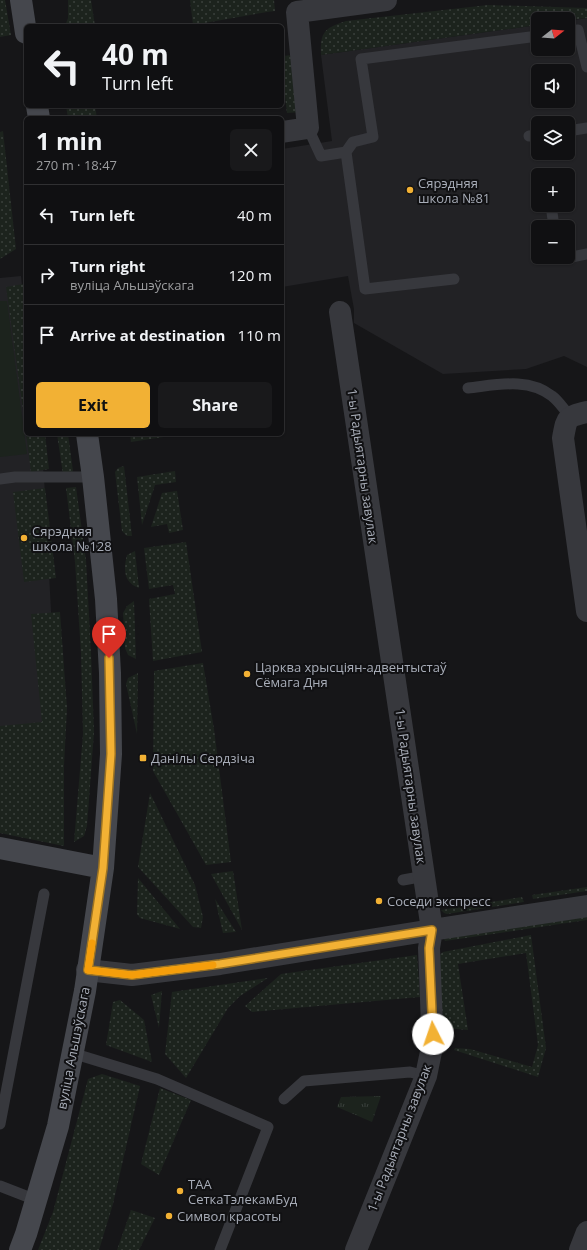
<!DOCTYPE html>
<html lang="en">
<head>
<meta charset="utf-8">
<style>
	body { margin:0; font-family:"Open Sans",sans-serif; background:#19191b; color:#f1f3f6; height:100vh; display:flex; flex-direction:column; font-size:15px; white-space:nowrap }
	* { box-sizing:border-box; margin:0 }
	p { font-size:13px; color:#9c9d9f }
	.icon { flex:none; width:22px; height:22px; fill:none; stroke:currentColor; stroke-width:2; stroke-linecap:round; stroke-linejoin:round }
	.map { position:relative; flex:1; overflow:hidden }
	.sheet { position:absolute; left:24px; top:116px; width:260px; height:320px; display:flex; flex-direction:column; background:#101012; border-radius:6px; box-shadow:0 1px 3px #0004,0 0 0 1px #303032 }
	.sheet>* { flex:none }
	.top-card { position:absolute; left:24px; top:24px; width:260px; height:84px; border-radius:6px; box-shadow:0 1px 3px #0004,0 0 0 1px #303032; background:#101012; color:#f1f3f6; overflow:hidden }
	.needle { width:26px; rotate:73deg }
	.controls { position:absolute; left:531px; top:12px; display:grid; gap:8px }
	.controls a { display:grid; place-items:center; width:44px; height:44px; border-radius:6px; background:#101012; box-shadow:0 1px 3px #0004,0 0 0 1px #303032; font-size:20px }
	.pin { position:absolute; display:grid; place-items:center; width:34px; height:34px; color:#fff; margin:-41px -17px; border-radius:50% 50% 50% 0; rotate:-45deg; box-shadow:0 0 4px #0007 }
	.pin .icon { rotate:45deg }
	.me { position:absolute; width:44px; margin:-22px; rotate:356deg; stroke-linejoin:round; filter:drop-shadow(0 0 3px #0008) }
	.turn { display:flex; align-items:center; gap:14px; height:84px; padding:0 12px; font-size:18px }
	.turn .icon { width:52px; height:52px; stroke-width:2.5 }
	.turn b { display:block; font-size:28px; line-height:34px }
	.round { display:grid; place-items:center; flex:none; width:42px; height:42px; border-radius:6px; background:#19191b }
	.head { display:flex; align-items:center; justify-content:space-between; height:68px; padding:0 12px }
	h1 { font-size:24px; font-weight:700; line-height:30px }
	.cta { display:flex; gap:8px; margin-top:auto; padding:8px 12px }
	.cta a { flex:1; height:46px; border-radius:6px; background:#f2b134; color:#111; font-size:16px; font-weight:700; line-height:46px; text-align:center }
	.cta a+a { background:#19191b; color:#f1f3f6 }
	ul { padding:0; list-style:none }
	li { display:flex; align-items:center; gap:12px; height:60px; padding:0 12px; border-top:1px solid #303032 }
	li div { flex:1 }
	li b { display:block; font-size:15px }
	li em { font-style:normal }
	.map>svg:first-child { display:block }
	.built { fill:#222225; fill-rule:evenodd }
	.grass { fill:url(#grass-dots) }
	.park { fill:url(#park-tufts) }
	.garden { fill:#1c231d }
	.lines { fill:none; stroke-linecap:round; stroke-linejoin:round }
	.lane { stroke:#37383d; stroke-width:11 }
	.street { stroke:#37383d; stroke-width:22 }
	.secondary { stroke:#45474d; stroke-width:22 }
	.route-casing { stroke:#9d7322; stroke-width:10 }
	.route { stroke:#f2b134; stroke-width:7 }
	.slow { stroke:#f59e0b; stroke-width:7 }
	.poi-dot { fill:#f2b134; stroke:#111113; stroke-width:1.5 }
	.labels { text-anchor:middle; dominant-baseline:central; stroke-width:4; stroke-linejoin:round; paint-order:stroke }
	.poi-label { font-size:13px; fill:#a8adb8; stroke:#111113; text-anchor:start }
	.street-label { font-size:13px; fill:#a8adb8; stroke:#111113 }
</style>
</head>
<body>
<div class="map">
<svg width="587" height="1250" viewBox="0 0 587 1250">
	<defs>
		<pattern id="grass-dots" width="8" height="8" patternUnits="userSpaceOnUse"><rect width="8" height="8" fill="#1c231d"/><path d="M2 2h.1M6 6h.1" fill="none" stroke="#3a403c" stroke-width="1.8" stroke-linecap="round"/></pattern>
		<pattern id="park-tufts" width="24" height="20" patternUnits="userSpaceOnUse"><rect width="24" height="20" fill="#1c231d"/><path d="M3 7l-1-3M5 7V3M7 7l1-3M15 17l-1-3M17 17v-4M19 17l1-3" fill="none" stroke="#3a403c"/></pattern>
	</defs>
	<rect width="100%" height="100%" fill="#161618"/>
	<path class="built" d="M587,18v349l-23,-11 -38,13 -83,5 -89,-51v-14l-6,-33 -66,11v-138l50,-8 -11,-86 217,-30v24h30v-28zM538,71h30v30h-30zM538,123h30v30h-30zM538,175h30v30h-30zM538,227h30v30h-30z
		M21,276l5,46v112h13l5,43 19,364 -63,-14v-549z"/>
	<path class="grass" d="M0,0h5l6,35 -11,2z
		M68,0h23l4,26h-30l3,-8z
		M190,0h84l1,11 -8,1 -74,13z
		M488,5l99,3v10l-19,2v-1h-30v6l-217,30c-1,-24 4,-27 25,-34z
		M293,55l8,57 -14,1 -5,-39v-18z
		M66,106h29l2,12h-29z
		M3,131l13,118 -16,10v-127z
		M23,284l3,18v130l-20,-145z
		M26,434h19l4,35 -18,3z
		M57,434h11l5,37 -3,3h-7z
		M130,434h40v2l-39,6z
		M124,466l8,70h-5l-5,-5 -7,-59 3,-4z
		M175,471l1,11 -21,3 -13,40 -5,-48z
		M76,487l10,73 5,93 3,79 -7,94 -3,10 -10,6 9,-108 -2,-81 -6,-91 -9,-74z
		M45,488l11,90 -32,4 -11,-90z
		M177,491l6,39 -14,3 -2,-9 -16,3 11,-34z
		M186,542l16,110 -49,9 -4,-62 26,-5 -2,-9 -24,4 -5,-41z
		M135,551l4,37c-15,-5 -16,-18 -12,-33z
		M134,601l2,58 -8,-4 -3,-7 -2,-35 4,-7z
		M60,612l7,96 -3,58v80l-64,-13v-107l42,-4 -11,-108z
		M203,663l11,66 17,133 -25,3 -53,-94 1,-100z
		M138,673l-1,61 -11,-50 2,-6z
		M150,793l45,92 8,32 -2,11 -8,-1 -55,-60z
		M233,871l9,59 -31,-56z
		M138,878l42,51 -40,-11 -3,-4z
		M587,887v4l-54,8 -1,-4z
		M522,897l2,5 -77,12 -3,-1 -3,-3z
		M215,899l21,33 -13,1z
		M587,915v5l-142,21 -2,-4z
		M531,935l15,113 -8,29 -84,-27 1,-2 15,1 62,18 6,-22 -12,-92 -68,11 10,66 -23,-2 -5,-3 -2,-69 5,-4z
		M417,955l3,42 -168,15 -7,-6 36,-32z
		M268,978l-28,18 -12,12 -42,70 -21,-24 7,-62z
		M162,991l-3,37 -8,-33z
		M120,1000l24,20 8,42 -46,-17 7,-43z
		M102,1074l38,12 -27,118 -14,46h-61l15,-38 35,-133z
		M160,1088l31,12 -32,75 -18,-11z
		M131,1210l24,8 -16,32h-22z"/>
	<path class="park" d="M381,1096l-9,26 -35,-15 4,-10z"/>
	<path class="garden" d="M0,301h7l20,153 -27,3z"/>
	<g class="lines">
		<path class="lane" d="M568,32l10,-2 9,37
			M308,128l13,28 25,-4
			M568,131l19,-3
			M529,136l9,-1
			M551,205l3,22
			M561,257l1,2 25,-5
			M454,279l-89,10 -19,-137 7,-10 20,-5 -12,-78 177,-23
			M468,388c28,-3 60,-11 84,8 7,5 12,14 18,20
			M0,479l15,-2h78
			M403,880l22,-4
			M72,1053l85,26 111,48 -48,123
			M284,1099l20,-18 106,-9 16,4
			M0,1124l44,-230
			M0,1186l36,14"/>
		<path class="street" d="M282,132l26,-4 -11,-116 89,-12
			M340,312l92,618 -3,18 3,77 1,17 -7,34 -70,174
			M587,412c-21,5 -20,5 -24,26l24,173
			M87,970l45,5 88,-11 212,-34 155,-24
			M580,1250l7,-18"/>
		<path class="secondary" d="M21,0l5,33
			M37,106l2,12
			M0,848l103,20
			M20,1250l6,-16 32,-108 27,-135 18,-123 8,-114 -1,-81 -4,-74 -13,-122 -6,-43"/>
	</g>
	<g class="lines">
		<defs>
			<path id="route" d="M109,658l2,96 -8,114 -15,102 44,5 88,-11 212,-34 -3,18 4,86"/>
		</defs>
		<use href="#route" class="route-casing"/>
		<use href="#route" class="route"/>
		<path class="slow" d="M92,943l-4,27 44,5 81,-10"/>
	</g>
	<g class="poi-dot">
		<circle cx="410" cy="190" r="4"/>
		<circle cx="24" cy="538" r="4"/>
		<circle cx="247" cy="674" r="4"/>
		<rect x="139" y="754" width="8" height="8" rx="2"/>
		<circle cx="379" cy="901" r="4"/>
		<circle cx="180" cy="1191" r="4"/>
		<circle cx="169" cy="1216" r="4"/>
	</g>
	<g class="labels">
		<g class="poi-label">
			<text x="418" y="183">Сярэдняя<tspan x="418" dy="15">школа №81</tspan></text>
			<text x="32" y="531">Сярэдняя<tspan x="32" dy="15">школа №128</tspan></text>
			<text x="255" y="667">Царква хрысціян-адвентыстаў<tspan x="255" dy="15">Сёмага Дня</tspan></text>
			<text x="151" y="758">Данілы Сердзіча</text>
			<text x="387" y="901">Соседи экспресс</text>
			<text x="188" y="1184">ТАА<tspan x="188" dy="15">СеткаТэлекамБуд</tspan></text>
			<text x="177" y="1216">Символ красоты</text>
		</g>
		<g class="street-label">
			<text transform="translate(363 466) rotate(82)">1-ы Радыятарны завулак</text>
			<text transform="translate(411 786) rotate(82)">1-ы Радыятарны завулак</text>
			<text transform="translate(73 1048) rotate(-79)">вуліца Альшэўскага</text>
			<text transform="translate(399 1138) rotate(-69)">1-ы Радыятарны завулак</text>
		</g>
	</g>
</svg>
<div class="controls">
<a><svg class="needle" viewBox="-14 -14 28 28"><path d="M0-13l5 13h-10z" fill="#e53935"/><path d="M0 13l5-13h-10z" fill="#9c9d9f"/></svg></a>
<a><svg class="icon" aria-label="sound" viewBox="0 0 24 24"><path d="M4 9h4l5-4v14l-5-4H4zM17 9q2 3 0 6"/></svg></a>
<a><svg class="icon" aria-label="layers" viewBox="0 0 24 24"><path d="M12 4l9 5-9 5-9-5zM3 14l9 5 9-5"/></svg></a>
<a>+</a>
<a>−</a>
</div>
<div class="pin" style="left:109px;top:658px;background:#d93025"><svg class="icon" aria-label="arrive" viewBox="0 0 24 24"><path d="M6 21V4h12l-3 4 3 4H6"/></svg></div>
<svg class="me" style="left:433px;top:1034px" viewBox="-20 -20 40 40"><circle r="19" fill="#fff"/><path d="M0-13L10 11 0 6-10 11z" fill="#f2b134"/></svg>
<div class="top-card">
<div class="turn"><svg class="icon" aria-label="left" viewBox="0 0 24 24"><path d="M17 20v-9H6M10 6l-5 5 5 5"/></svg><div><b>40 m</b>Turn left</div></div>
</div>
<section class="sheet">
<div class="head"><div><h1>1 min</h1><p>270 m · 18:47</p></div><a class="round"><svg class="icon" aria-label="close" viewBox="0 0 24 24"><path d="M6 6l12 12M18 6L6 18"/></svg></a></div>
<ul>
<li><svg class="icon" aria-label="left" viewBox="0 0 24 24"><path d="M17 20v-9H6M10 6l-5 5 5 5"/></svg><div><b>Turn left</b></div><em>40 m</em></li>
<li><svg class="icon" aria-label="right" viewBox="0 0 24 24"><path d="M7 20v-9h11M14 6l5 5-5 5"/></svg><div><b>Turn right</b><p>вуліца Альшэўскага</p></div><em>120 m</em></li>
<li><svg class="icon" aria-label="arrive" viewBox="0 0 24 24"><path d="M6 21V4h12l-3 4 3 4H6"/></svg><div><b>Arrive at destination</b></div><em>110 m</em></li>
</ul>
<div class="cta"><a>Exit</a><a>Share</a></div>
</section>
</div>
</body>
</html>
